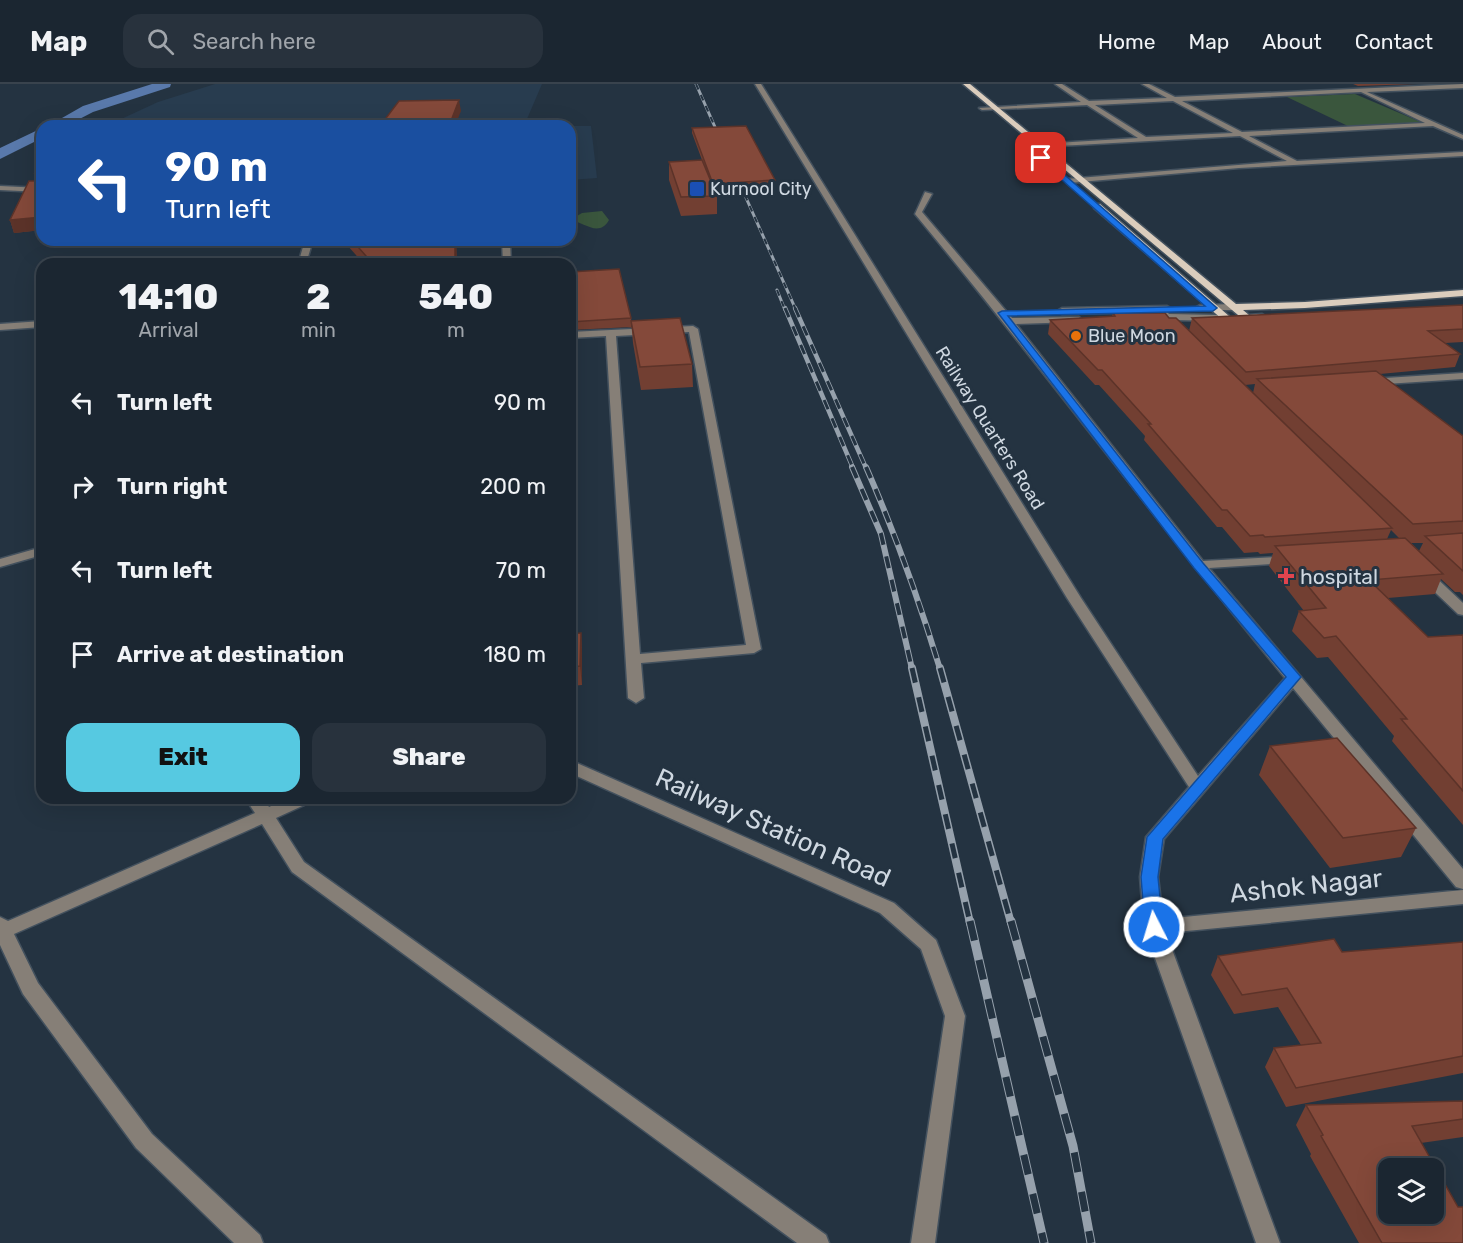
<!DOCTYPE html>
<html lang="en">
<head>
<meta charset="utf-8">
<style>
	body { margin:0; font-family:Rubik,sans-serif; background:#28323d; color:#f1f3f6; height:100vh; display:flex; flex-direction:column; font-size:22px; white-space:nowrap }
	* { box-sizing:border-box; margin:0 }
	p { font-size:20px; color:#a0a5ab }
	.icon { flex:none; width:33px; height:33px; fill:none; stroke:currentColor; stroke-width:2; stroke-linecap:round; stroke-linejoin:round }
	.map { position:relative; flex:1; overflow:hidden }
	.drawer { position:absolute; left:36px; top:174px; width:540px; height:546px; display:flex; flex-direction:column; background:#1b2631; border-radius:18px; box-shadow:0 6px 24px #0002,0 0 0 2px #39434d }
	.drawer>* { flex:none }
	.top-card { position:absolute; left:36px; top:36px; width:540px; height:126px; border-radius:18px; box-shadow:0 6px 24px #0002,0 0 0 2px #39434d; background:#1a4fa0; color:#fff; overflow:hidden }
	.fabs { position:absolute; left:1378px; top:1074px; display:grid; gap:12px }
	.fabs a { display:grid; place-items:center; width:66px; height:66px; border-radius:12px; background:#1b2631; box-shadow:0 6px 24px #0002,0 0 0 2px #39434d; font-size:30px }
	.pin { position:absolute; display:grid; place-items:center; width:51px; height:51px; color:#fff; margin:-26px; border-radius:12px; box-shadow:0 3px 9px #0006 }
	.me { position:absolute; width:66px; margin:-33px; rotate:355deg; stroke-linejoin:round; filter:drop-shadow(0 0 4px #0008) }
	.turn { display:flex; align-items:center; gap:21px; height:126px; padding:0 30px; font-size:27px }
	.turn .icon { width:78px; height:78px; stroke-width:2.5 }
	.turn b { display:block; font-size:42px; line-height:51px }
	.eta { display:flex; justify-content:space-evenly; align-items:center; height:102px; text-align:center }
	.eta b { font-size:36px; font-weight:800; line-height:42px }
	.cta { display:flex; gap:12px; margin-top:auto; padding:12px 30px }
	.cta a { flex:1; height:69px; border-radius:18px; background:#56c9e1; color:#111; font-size:24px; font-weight:800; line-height:69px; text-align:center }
	.cta a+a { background:#28323d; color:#f1f3f6 }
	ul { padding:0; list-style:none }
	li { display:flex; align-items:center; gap:18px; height:84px; padding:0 30px }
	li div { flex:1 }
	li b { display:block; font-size:22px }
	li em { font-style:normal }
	header { display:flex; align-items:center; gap:36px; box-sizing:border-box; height:84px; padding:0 30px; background:#1b2631; border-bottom:2px solid #39434d }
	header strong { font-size:28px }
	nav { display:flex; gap:33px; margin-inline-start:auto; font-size:21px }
	.search { width:420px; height:54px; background:#28323d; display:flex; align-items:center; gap:15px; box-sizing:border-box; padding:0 21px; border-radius:18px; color:#a0a5ab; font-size:22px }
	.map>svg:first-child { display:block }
	.built { fill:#283c4f }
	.green { fill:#3a563d }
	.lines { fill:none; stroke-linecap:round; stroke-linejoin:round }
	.canal { fill:#5979ab; fill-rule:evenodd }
	.minor-casing { stroke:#43515e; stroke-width:3 }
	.major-casing { stroke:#43515e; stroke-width:3 }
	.minor { fill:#867f77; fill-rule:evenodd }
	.major { fill:#dbcdbd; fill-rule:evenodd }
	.rail-far4-casing { stroke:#96a1ac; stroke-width:3 }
	.rail-far3-casing { stroke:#96a1ac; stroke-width:4.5 }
	.rail-far2-casing { stroke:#96a1ac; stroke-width:6 }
	.rail-far1-casing { stroke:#96a1ac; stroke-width:8 }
	.rail-casing { stroke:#96a1ac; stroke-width:9 }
	.rail-far4 { stroke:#243341; stroke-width:2; stroke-dasharray:6; stroke-linecap:butt }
	.rail-far3 { stroke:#243341; stroke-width:3; stroke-dasharray:10; stroke-linecap:butt }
	.rail-far2 { stroke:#243341; stroke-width:4; stroke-dasharray:12; stroke-linecap:butt }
	.rail-far1 { stroke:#243341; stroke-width:5; stroke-dasharray:15; stroke-linecap:butt }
	.rail { stroke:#243341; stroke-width:7; stroke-dasharray:20; stroke-linecap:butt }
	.wall { fill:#723f32; fill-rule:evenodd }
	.shaded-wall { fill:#5c3329 }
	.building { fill:#84493a; stroke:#5c3329; stroke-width:1.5; fill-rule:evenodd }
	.route { fill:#1a73e8; stroke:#114b97; stroke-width:1.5 }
	.transit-dot { fill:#1a4fb4; stroke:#243341; stroke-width:2 }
	.food-dot { fill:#e8710a; stroke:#243341; stroke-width:2 }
	.health-dot { fill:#e0444e; stroke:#243341; stroke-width:2 }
	.labels { text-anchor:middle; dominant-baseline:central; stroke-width:6; stroke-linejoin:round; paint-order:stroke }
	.far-poi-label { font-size:18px; fill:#cfd8e1; stroke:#243341; text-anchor:start }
	.far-street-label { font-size:18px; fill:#cfd8e1; stroke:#243341 }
	.poi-label { font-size:21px; fill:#cfd8e1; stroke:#243341; text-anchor:start }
	.near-street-label { font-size:26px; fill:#cfd8e1; stroke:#243341 }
</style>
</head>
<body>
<header>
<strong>Map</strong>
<div class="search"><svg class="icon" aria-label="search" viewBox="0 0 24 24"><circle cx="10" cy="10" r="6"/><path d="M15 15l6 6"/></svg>Search here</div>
<nav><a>Home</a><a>Map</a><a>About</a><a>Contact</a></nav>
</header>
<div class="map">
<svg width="1463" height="1159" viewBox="0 0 1463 1159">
	<rect width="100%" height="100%" fill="#243341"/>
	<path class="built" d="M215,0h327l-18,42h-418l52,-24z
		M570,42h21l6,52 -27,2z"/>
	<path class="green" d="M1355,10l68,29 -73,4 -63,-30z
		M602,127l7,9c-10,18 -25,2 -39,0l12,-7z"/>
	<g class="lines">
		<path class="canal" d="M152,0h19l-1,3 -77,25 -27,14h-18l35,-20z
			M42,44v10l-42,21v-11z"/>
		<defs>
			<path id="minor" d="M755,0h6l320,514 117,178 87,-98c-126,-153 -244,-312 -370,-464l10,-22 7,2 -10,18 90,106 67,-1 2,2 -5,3 -60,2 187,237 91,-5 2,3 -7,4 -80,5 254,301v20l-7,-2 -163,-199 -129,151 -6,38 5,42 300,-29v14l-297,29 114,310h-24l-112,-316 -4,-50 6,-40 43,-50 -122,-189z
				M1055,0h7l27,17 78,-3 -25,-14h7l26,13 288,-13v4l-96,4 96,43v4l-30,-13 -184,10 48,25 166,-9v4l-224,12 -170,15 -3,-4 221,-18 -47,-25 -199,11 -2,-3 99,-6 -51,-33 -105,5 -3,-2 102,-6zM1361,8l64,31 -183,9 -60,-31zM1173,17l60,32 -87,4 -51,-32z
				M0,102l42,2v4l-42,-2z
				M305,156h8l-7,24h-8z
				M502,156h8l1,24h-8z
				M1200,221l34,-1 5,3 -5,3h-37l-2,-2z
				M1167,222l5,3 -5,3 2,2 48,1 5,3 -5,3 -43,-1 6,7 -5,3 -11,-10 -7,-1 -2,-2 4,-3 -2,-2 -95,2 -5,-3 5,-3z
				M42,237v6l-42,3v-6z
				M693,242l5,3 63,320 -7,4 -113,10 3,35 -8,5 -8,-5 -22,-362 -36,2v-6zM689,248l57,313 -106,9 -24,-318z
				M1463,289v6l-93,6 -5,-3 5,-3z
				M42,463v8l-42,12v-8z
				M1424,486l5,1 34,32v12l-5,-1 -39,-37 -2,-3 2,-3z
				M570,676l324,143 42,37 29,76 -30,227h-24l34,-227 -24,-67 -41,-36 -310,-140z
				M245,714h18l6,9 20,-9h25l-3,4 -35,16 28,44 522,373 3,8h-32l-505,-371 -30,-48 -248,110 24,49 114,151 108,101 3,8h-29l-98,-95 -113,-154 -23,-49v-28l8,4 247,-108z"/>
			<path id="major" d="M963,0h7l266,220 69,-2 158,-12v6l-158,12 -62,2 6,5 13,-1 5,3 -5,3h-18z
				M1094,120h6l129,112v4h-6l-129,-112z"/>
		</defs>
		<use href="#minor" class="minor-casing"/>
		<use href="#major" class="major-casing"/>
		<use href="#minor" class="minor"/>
		<use href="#major" class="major"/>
		<defs>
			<path id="rail-far4" d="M696,0l26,59
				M735,89l61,137
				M777,206l8,20"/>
			<path id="rail-far3" d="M785,224l68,160
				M795,224l71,160"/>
			<path id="rail-far2" d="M852,383l29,67 31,135
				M866,383c29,66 53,133 74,202"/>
			<path id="rail-far1" d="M912,584l58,255
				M940,584l71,255"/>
			<path id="rail" d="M970,837l74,322
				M1011,837l62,225 18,97"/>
		</defs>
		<use href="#rail-far4" class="rail-far4-casing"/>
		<use href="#rail-far3" class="rail-far3-casing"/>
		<use href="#rail-far2" class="rail-far2-casing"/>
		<use href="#rail-far1" class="rail-far1-casing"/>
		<use href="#rail" class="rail-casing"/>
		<use href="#rail-far4" class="rail-far4"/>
		<use href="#rail-far3" class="rail-far3"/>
		<use href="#rail-far2" class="rail-far2"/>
		<use href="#rail-far1" class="rail-far1"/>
		<use href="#rail" class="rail"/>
	</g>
	<path class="wall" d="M1353,0h63l-58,2z
		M692,44l83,52v6l-60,4 2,6v18l-36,2 -12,-36v-18l33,-2 -10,-27z
		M42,84v62l-28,3 -4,-13 28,-39 -3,-8z
		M346,156h110l1,24h-93l-17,-19z
		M570,188l61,46 1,9 -62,3z
		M1463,221v37l-18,1 15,11 -5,13 -75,7 83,62v159l-3,-3h-5l-14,-13 -6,15 -47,4 40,39 35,-2v190l-46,-54 -25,-30 2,-5 -66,-79 -11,1 -25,-27 7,-20h5l-35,-45 4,-13 -13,1 -2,-2 -14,1 -22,-26h-5l-73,-87 1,-4 -46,-51h-4l-47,-51 2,-14 62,-4 1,-3 56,5 20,13 3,-13zM1255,300l-2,9 -8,-8zM1391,446l8,8 -12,1zM1411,459h12l-4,8z
		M631,237l61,43 1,23 -52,3 -8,-47z
		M570,247h4l2,30h-6z
		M581,549l1,19v33l-12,1v-52z
		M1270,662l146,82 -15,29 -71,11 -71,-93z
		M1463,858v131l-177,34 -21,-40 9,-19 27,-3 -23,-38 -44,7 -23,-39 7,-19 124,-4z
		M1463,1017v36l-42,6 42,100h-104l-49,-87 1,-2 -15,-29 10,-20z"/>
	<path class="shaded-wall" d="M459,16l2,11 -6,15h-6z
		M42,133v13l-28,3 -4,-13z
		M455,156h1l1,24h-2z
		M581,549l1,19v33l-2,-19z"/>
	<path class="building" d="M459,16l-10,26h-69l19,-25z
		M746,42l29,54 -62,4 -21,-56z
		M702,76l15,36 -36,1 -12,-35z
		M42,84v49l-32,3 19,-39h10v-7l-4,-1z
		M352,156h103v24h-82z
		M619,185l12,49 -61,4v-50z
		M1463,221v24l-35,2 32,23 -214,18 -54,-54z
		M1113,229h52l4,5h7l216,210 -127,9 -2,-2 -13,1 -23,-26h-5l-74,-86h3l-49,-54h-4l-48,-50 65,-4z
		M680,234l12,46 -52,3 -9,-46z
		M570,247h4l1,21h-5z
		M1376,287l87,65v85l-50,3 -156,-145z
		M1463,449v38l-38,-35z
		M1405,454l38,36 -74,6 59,57 35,-2v156l-62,-72h6l-71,-83 -12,2 -25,-27 27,-3 -51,-62z
		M581,549l-1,33 -10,1v-33z
		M1337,654l79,90 -73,10 -73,-92z
		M1334,855l8,13 121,-10v114l-167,32 -22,-40 47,-5 -34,-55 -45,7 -24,-39z
		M1463,1017v18l-51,7 46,81h5v36h-81l-61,-107 2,-1 -17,-30zM1389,1084h45v46h-45z"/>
	<path class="route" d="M1038,72h5l174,152 -4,3 -205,5 195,247 98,114 -138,162 -5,38 5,50 -3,5 -6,2 -6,-2 -3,-5 -4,-50 6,-40 139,-160 -92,-109 -196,-255 4,-2 203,-5 -167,-147z"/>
	<rect class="transit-dot" x="689" y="97" width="16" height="16" rx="3"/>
	<circle class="food-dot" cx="1076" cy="252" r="6"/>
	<path class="health-dot" d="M1283 483h6v6h6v6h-6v6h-6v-6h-6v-6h6z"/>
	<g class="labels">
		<g class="far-poi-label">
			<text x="710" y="105">Kurnool City</text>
			<text x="1088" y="252">Blue Moon</text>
		</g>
		<g class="far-street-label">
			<text transform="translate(990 344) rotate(58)">Railway Quarters Road</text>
		</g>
		<g class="poi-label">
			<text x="1300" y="492">hospital</text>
		</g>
		<g class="near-street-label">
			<text transform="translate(773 744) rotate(24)">Railway Station Road</text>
			<text transform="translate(1306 802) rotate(-6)">Ashok Nagar</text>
		</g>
	</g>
</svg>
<div class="fabs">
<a><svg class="icon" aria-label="layers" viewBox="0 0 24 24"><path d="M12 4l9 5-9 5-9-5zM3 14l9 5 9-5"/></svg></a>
</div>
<div class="pin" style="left:1041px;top:74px;background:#d93025"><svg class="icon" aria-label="arrive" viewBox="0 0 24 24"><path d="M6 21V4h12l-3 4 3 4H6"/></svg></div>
<svg class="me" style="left:1154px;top:843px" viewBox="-20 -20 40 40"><circle r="17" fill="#1a73e8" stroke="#fff" stroke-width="3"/><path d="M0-11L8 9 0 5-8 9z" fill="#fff"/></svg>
<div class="top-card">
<div class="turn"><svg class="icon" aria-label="left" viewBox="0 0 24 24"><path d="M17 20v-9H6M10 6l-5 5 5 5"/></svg><div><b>90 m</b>Turn left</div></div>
</div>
<section class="drawer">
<div class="eta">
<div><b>14:10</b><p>Arrival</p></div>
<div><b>2</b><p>min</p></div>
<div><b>540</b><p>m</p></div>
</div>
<ul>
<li><svg class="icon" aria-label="left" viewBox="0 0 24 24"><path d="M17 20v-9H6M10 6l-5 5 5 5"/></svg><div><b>Turn left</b></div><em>90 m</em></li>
<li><svg class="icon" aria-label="right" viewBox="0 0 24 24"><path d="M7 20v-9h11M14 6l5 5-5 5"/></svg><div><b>Turn right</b></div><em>200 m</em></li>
<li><svg class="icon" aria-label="left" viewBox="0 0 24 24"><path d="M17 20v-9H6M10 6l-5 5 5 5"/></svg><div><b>Turn left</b></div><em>70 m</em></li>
<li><svg class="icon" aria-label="arrive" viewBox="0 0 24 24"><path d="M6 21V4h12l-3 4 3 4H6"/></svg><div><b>Arrive at destination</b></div><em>180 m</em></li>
</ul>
<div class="cta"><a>Exit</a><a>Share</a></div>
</section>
</div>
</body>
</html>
